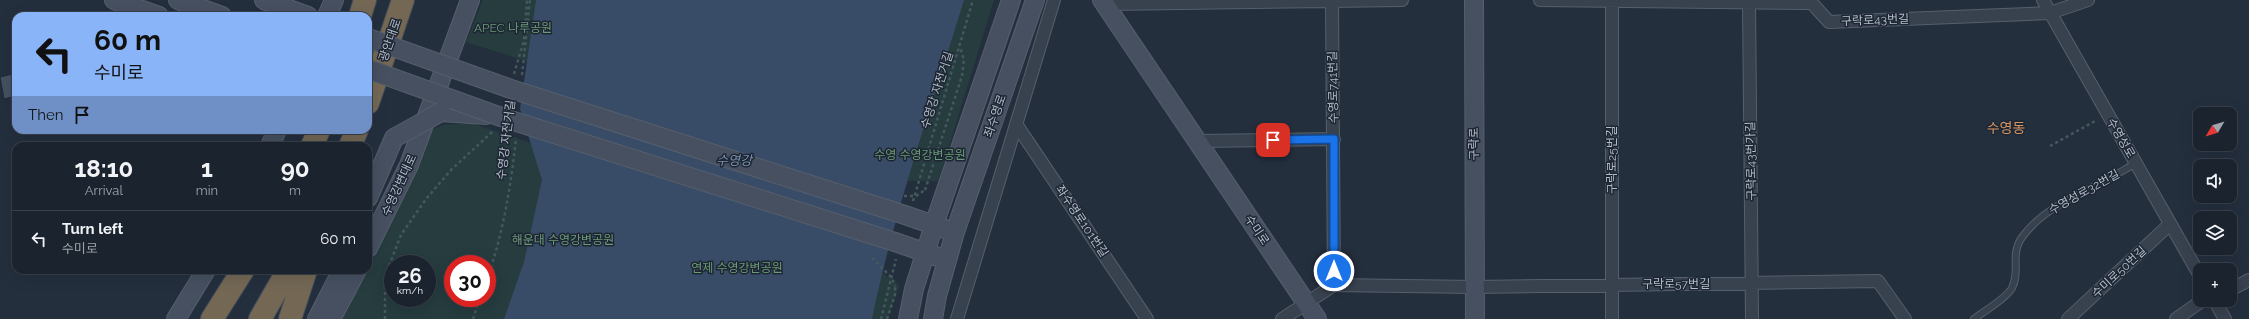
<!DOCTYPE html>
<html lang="en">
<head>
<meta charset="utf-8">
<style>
	body { margin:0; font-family:Raleway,"Noto Sans KR",sans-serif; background:#282f3a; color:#f1f3f6; height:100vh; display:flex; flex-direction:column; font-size:15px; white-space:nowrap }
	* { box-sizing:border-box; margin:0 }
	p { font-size:13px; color:#a0a4aa }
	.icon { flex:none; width:22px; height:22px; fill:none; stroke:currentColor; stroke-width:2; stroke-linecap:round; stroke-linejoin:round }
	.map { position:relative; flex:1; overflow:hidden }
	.details { position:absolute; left:12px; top:142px; width:360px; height:132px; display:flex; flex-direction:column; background:#1b232e; border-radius:12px; box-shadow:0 4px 16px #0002,0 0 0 1px #39404a }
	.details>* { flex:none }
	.hud { position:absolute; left:12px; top:12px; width:360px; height:122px; border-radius:12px; box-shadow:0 4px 16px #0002,0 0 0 1px #39404a; background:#8ab4f8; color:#111; overflow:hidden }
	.needle { width:26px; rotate:232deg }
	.fabs { position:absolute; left:2193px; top:107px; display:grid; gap:8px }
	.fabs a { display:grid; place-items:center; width:44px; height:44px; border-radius:8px; background:#1b232e; box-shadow:0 4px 16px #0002,0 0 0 1px #39404a; font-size:20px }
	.speed { position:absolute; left:384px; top:255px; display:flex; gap:8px; font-size:20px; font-weight:700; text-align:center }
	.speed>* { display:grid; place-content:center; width:52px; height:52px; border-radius:50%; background:#1b232e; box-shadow:0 4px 16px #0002,0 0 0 1px #39404a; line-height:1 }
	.speed small { font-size:10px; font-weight:400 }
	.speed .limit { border:6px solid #d22; background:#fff; color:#111 }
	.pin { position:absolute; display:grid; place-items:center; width:34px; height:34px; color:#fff; margin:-17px; border-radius:8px; box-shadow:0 2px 6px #0006 }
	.me { position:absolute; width:44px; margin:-22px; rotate:0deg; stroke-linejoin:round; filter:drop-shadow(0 0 3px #0008) }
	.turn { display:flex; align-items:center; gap:14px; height:84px; padding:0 16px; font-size:18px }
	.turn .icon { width:52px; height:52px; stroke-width:2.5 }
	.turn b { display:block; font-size:28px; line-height:34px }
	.then { display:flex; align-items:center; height:38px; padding:0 16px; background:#0003; gap:8px; font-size:15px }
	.eta { display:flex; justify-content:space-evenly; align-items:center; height:68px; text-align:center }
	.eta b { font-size:24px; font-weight:700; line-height:28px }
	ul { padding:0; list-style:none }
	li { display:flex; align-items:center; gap:12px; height:56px; padding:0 16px; border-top:1px solid #39404a }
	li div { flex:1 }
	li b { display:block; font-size:15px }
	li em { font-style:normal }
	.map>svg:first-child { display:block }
	.green { fill:#263c3f; fill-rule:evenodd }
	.water { fill:#394c67 }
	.building { fill:#455162; stroke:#1f2835 }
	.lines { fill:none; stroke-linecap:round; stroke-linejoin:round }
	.lane-casing { stroke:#565f6c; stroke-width:8 }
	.street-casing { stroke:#565f6c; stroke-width:14 }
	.secondary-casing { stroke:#565f6c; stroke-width:20 }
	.highway-casing { stroke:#434c59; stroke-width:24 }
	.path { stroke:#44595c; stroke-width:2.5; stroke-dasharray:3 3; stroke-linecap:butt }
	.lane { stroke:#38414e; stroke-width:6 }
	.street { stroke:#38414e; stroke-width:12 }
	.secondary { stroke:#465061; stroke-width:18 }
	.highway { stroke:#746855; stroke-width:22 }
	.secondary-bridge-casing { stroke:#565f6c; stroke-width:20; stroke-linecap:butt }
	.path-bridge { stroke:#44595c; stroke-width:2.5; stroke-dasharray:3 3; stroke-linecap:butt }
	.secondary-bridge { stroke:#465061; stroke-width:18 }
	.route-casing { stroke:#114b97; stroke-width:10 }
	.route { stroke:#1a73e8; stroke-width:7 }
	.labels { text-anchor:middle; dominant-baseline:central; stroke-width:3; stroke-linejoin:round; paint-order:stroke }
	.street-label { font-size:12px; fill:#b4bcc9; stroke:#1d2633 }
	.park-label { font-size:12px; fill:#6b9a76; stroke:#1d2633 }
	.water-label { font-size:13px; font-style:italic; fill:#7c92b1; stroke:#1d2633 }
	.quarter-label { font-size:14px; fill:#d59563; stroke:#1d2633 }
</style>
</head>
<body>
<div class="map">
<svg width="2249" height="319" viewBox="0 0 2249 319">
	<rect width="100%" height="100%" fill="#242f3e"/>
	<path class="green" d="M483,0h62l-7,65 -72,-23z
		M945,0h49l-51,166 -5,15h-54z
		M472,123l386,131 41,31 -11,34h-546l48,-94 38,-94 16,-6zM393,264h34v34h-34zM453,264h34v34h-34z"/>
	<path class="water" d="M536,0h428c-32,105 -70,211 -92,319h-368l20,-57 18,-82 -22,-71z"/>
	<path class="building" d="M16,73v23l-12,3 -4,-22z"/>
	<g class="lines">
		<defs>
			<path id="lane" d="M1974,319c9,-7 34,-22 38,-31 9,-18 -3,-34 11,-52 18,-24 44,-36 70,-49 15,-7 29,-16 43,-24"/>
			<path id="street" d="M1540,0l270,3
				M1612,0v319
				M1809,0l20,22 221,-9 38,-13
				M2043,0l157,276
				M1749,2l3,317
				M1105,4l297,-4
				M1016,124l131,195
				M1198,141l136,-2
				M1334,285l141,2 403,-6 27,38
				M2230,290l19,-10
				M2214,300l11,19
				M957,319l97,-319
				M1282,319l52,-34 -2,-285
				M2068,319l102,-95
				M2176,319l27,-19"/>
			<path id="secondary" d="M114,0l45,16
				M178,0l44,16
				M264,0l44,16
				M1102,0l215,319
				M1474,0l1,319
				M327,16l7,-16
				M441,112l45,3
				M270,146l7,-16
				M368,198l26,-60
				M905,215l40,14
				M895,242l43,15
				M368,248l41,-83 61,-165
				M176,319l30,-49
				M317,319l25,-49
				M331,319l26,-49
				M908,319l6,-30 20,-64 77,-225
				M933,319l4,-23 18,-64 80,-232"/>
			<path id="highway" d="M360,16l5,-16
				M368,103l35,-103
				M312,146l7,-16
				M350,146l7,-16
				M212,319l31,-49
				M260,319l28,-49
				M290,319l16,-49"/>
		</defs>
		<use href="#lane" class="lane-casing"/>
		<use href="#street" class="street-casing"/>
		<use href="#secondary" class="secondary-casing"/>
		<use href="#highway" class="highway-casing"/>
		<path class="path" d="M514,74l10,-34 3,-40
			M522,75l8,-75
			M2050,146l47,-26
			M925,190l37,-114 2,-16 -4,-13
			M913,201l60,-201
			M487,279c16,-45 24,-93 29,-141
			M385,319v-43l16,-41 25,-36 25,-29 41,-38
			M473,319l7,-21
			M881,319l15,-60
			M887,319l8,-24v-9"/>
		<use href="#lane" class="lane"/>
		<use href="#street" class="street"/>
		<use href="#secondary" class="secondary"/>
		<use href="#highway" class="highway"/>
		<defs>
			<path id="secondary-bridge" d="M368,38l143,51 394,126
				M368,69l133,48 394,125
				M394,138l47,-26"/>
		</defs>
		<use href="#secondary-bridge" class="secondary-bridge-casing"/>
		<path class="path-bridge" d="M904,196h12l9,-6
			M872,258l20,20 3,8"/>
		<use href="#secondary-bridge" class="secondary-bridge"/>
	</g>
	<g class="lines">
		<defs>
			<path id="route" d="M1273,140l61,-1v132"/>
		</defs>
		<use href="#route" class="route-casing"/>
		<use href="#route" class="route"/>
	</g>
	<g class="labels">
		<g class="street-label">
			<text transform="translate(1875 20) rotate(-2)">구락로43번길</text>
			<text transform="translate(390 40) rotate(-71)">광안대로</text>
			<text transform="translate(1333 87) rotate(-91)">수영로741번길</text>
			<text transform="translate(937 90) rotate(-72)">수영강 자전거길</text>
			<text transform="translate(995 116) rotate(-71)">좌수영로</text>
			<text transform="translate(2121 138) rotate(60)">수영성로</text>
			<text transform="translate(506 140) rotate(-83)">수영강 자전거길</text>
			<text transform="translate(1474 144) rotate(-90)">구락로</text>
			<text transform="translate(1612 160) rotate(-90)">구락로25번길</text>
			<text transform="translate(1751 161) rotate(-91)">구락로43번가길</text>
			<text transform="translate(399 185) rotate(-65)">수영강변대로</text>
			<text transform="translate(2084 192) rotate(-29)">수영성로32번길</text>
			<text transform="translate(1082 221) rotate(56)">좌수영로101번길</text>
			<text transform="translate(1257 230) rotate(56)">수미로</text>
			<text transform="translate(2119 272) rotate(-43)">수미로50번길</text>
			<text x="1676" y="284">구락로57번길</text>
		</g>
		<g class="park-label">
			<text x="513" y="28">APEC 나루공원</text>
			<text x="920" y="155">수영 수영강변공원</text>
			<text x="563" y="240">해운대 수영강변공원</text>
			<text x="737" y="268">연제 수영강변공원</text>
		</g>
		<g class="water-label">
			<text x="734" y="160">수영강</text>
		</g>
		<g class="quarter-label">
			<text x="2006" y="128">수영동</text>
		</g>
	</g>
</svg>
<div class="fabs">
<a><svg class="needle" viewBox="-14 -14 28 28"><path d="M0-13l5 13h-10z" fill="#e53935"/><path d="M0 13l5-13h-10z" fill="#a0a4aa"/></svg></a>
<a><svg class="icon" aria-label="sound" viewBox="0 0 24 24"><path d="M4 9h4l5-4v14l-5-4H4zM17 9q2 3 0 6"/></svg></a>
<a><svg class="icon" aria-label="layers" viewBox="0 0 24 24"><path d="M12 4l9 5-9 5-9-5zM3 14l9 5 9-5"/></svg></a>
<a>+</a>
</div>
<div class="speed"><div>26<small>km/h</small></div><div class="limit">30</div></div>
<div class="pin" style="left:1273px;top:140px;background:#d93025"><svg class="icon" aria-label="arrive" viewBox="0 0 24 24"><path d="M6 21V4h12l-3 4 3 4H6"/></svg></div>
<svg class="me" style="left:1334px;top:271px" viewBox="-20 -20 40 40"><circle r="17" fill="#1a73e8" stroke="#fff" stroke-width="3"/><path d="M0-11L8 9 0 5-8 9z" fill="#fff"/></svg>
<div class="hud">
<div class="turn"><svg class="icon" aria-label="left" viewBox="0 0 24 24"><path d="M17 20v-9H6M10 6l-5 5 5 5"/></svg><div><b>60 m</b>수미로</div></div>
<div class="then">Then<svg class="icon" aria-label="arrive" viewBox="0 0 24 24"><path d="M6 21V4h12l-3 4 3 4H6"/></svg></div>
</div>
<section class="details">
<div class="eta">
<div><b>18:10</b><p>Arrival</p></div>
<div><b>1</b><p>min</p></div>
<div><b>90</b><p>m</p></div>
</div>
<ul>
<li><svg class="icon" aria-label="left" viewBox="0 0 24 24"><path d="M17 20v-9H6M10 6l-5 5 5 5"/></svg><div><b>Turn left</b><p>수미로</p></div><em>60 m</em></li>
</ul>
</section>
</div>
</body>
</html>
